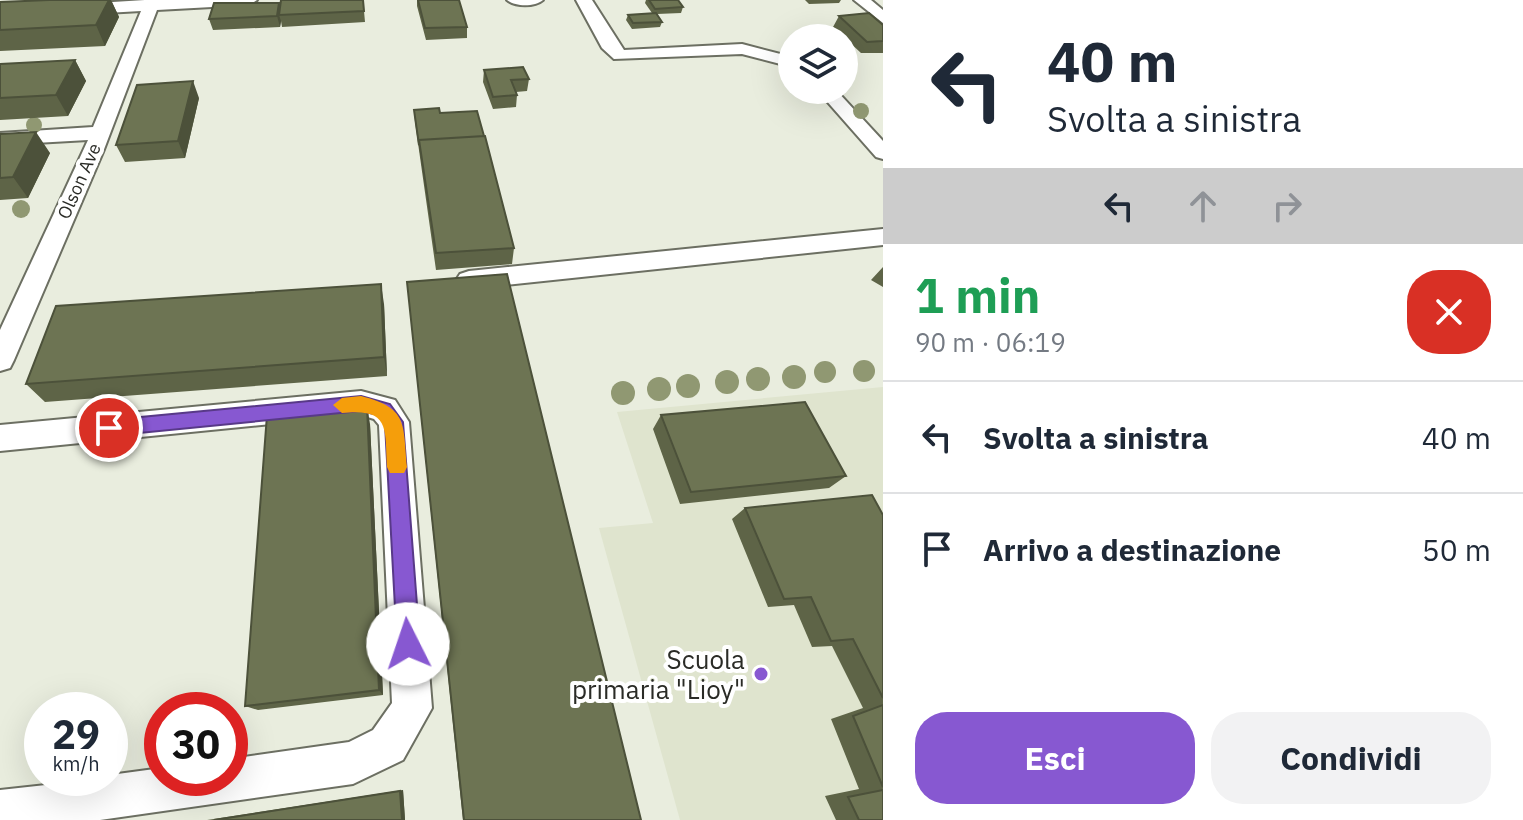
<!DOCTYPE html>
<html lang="it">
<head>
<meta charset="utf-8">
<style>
	body { margin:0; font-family:"IBM Plex Sans",sans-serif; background:#f2f2f3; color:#1f2937; height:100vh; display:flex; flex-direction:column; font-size:30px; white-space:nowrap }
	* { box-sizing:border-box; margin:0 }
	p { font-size:26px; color:#747a83 }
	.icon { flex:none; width:44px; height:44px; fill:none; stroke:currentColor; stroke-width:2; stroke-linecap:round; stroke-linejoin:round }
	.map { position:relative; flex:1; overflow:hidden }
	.drawer { display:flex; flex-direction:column; background:#fff; width:640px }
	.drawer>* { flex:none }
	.hud { background:#fff; color:#1f2937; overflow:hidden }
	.fabs { position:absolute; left:778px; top:24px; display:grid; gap:16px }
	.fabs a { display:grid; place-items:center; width:80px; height:80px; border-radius:50%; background:#fff; box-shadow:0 8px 32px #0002; font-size:40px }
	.speed { position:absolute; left:24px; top:692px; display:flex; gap:16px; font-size:40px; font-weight:700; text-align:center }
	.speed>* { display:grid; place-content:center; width:104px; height:104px; border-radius:50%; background:#fff; box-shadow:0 8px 32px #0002; line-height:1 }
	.speed small { font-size:20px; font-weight:400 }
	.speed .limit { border:12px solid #d22; background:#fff; color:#111 }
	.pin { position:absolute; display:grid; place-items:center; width:68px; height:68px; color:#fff; margin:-34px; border:4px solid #fff; border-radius:50%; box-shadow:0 2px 8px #0007 }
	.me { position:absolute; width:88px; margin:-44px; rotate:356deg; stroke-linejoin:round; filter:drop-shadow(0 0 6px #0008) }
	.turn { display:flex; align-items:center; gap:28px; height:168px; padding:0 32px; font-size:36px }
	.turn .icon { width:104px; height:104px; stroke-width:2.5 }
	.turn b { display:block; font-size:56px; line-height:68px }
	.lanes { display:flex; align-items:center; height:76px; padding:0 32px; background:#0003; justify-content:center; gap:40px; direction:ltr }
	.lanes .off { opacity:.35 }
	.round { display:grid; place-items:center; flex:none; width:84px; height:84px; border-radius:32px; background:#f2f2f3 }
	.summary { display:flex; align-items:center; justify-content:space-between; height:136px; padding:0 32px }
	h1 { font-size:48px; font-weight:800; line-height:60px; color:#1e9e55 }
	.primary-button { display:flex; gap:16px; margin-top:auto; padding:16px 32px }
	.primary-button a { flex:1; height:92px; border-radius:32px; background:#8758d1; color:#fff; font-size:32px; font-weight:800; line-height:92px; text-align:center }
	.primary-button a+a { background:#f2f2f3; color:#1f2937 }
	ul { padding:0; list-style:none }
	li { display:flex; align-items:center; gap:24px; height:112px; padding:0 32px; border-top:2px solid #e0e1e3 }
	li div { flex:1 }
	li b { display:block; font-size:30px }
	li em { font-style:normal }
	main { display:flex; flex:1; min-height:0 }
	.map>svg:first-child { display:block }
	.built { fill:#dfe4ce }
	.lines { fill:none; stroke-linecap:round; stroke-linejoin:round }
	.street-casing { stroke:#6c6f62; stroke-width:4 }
	.street { fill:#fff; fill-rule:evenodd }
	.tree { fill:#909872 }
	.wall { fill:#5e6447 }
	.shaded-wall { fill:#4c513a }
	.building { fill:#6d7453; stroke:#4c513a; stroke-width:2 }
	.route { fill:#8758d1; stroke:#583988; stroke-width:2 }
	.slow { fill:#f59e0b }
	.poi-dot { fill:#8758d1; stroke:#fff; stroke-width:3 }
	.labels { text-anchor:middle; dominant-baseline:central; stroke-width:8; stroke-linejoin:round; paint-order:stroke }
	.far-street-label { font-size:18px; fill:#2a2b26; stroke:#fff }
	.near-poi-label { font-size:26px; fill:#2a2b26; stroke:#fff; text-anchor:end }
</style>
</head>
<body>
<main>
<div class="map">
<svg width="883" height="820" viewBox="0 0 883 820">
	<rect width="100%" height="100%" fill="#e9edde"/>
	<path class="built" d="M883,387v433h-203l-81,-292 54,-5 -36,-111z"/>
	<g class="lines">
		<defs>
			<path id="street" d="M145,0h112l-8,5 -92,5 -54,142 -89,208 -4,8 -10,3v-41l88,-190 -88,5v-12l93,-6 48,-116 -141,8v-10z
				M507,0h36c-8,7 -28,7 -36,0z
				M576,0h16l32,50 118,-6 50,13v10l-50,-13 -128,5 -12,-11z
				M854,0h17l12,10v13z
				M817,90h19l47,51v18l-7,-2z
				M883,229v16l-414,44 -9,-3 -4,-6 4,-6 9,-3z
				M361,391l34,9 14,22 23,286 -29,52 -50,24 -253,36h-100v-30l110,-12v-3l52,-7v10h68v-19l119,-17 24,-12 19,-27 -13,-278 -5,-6 -13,-4 -361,36v-26z"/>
		</defs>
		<use href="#street" class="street-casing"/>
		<use href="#street" class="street"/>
	</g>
	<g class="tree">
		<circle cx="861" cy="111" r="8"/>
		<circle cx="34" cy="125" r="8"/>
		<circle cx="21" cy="209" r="9"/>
		<circle cx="864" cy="371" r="11"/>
		<circle cx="825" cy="372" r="11"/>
		<circle cx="794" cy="377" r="12"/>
		<circle cx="758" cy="379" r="12"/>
		<circle cx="727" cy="382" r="12"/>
		<circle cx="688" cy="386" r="12"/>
		<circle cx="659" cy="389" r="12"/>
		<circle cx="623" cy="393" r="12"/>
	</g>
	<path class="wall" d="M49,0h62l8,17 -14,29 -105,5v-49z
		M363,0l2,22 -83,5 -1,-6 -1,6 -67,3 -4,-11 71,-12z
		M417,0h42l8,27v11l-41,2 -9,-34z
		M646,0h32l5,7 -2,6 -24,1 5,8 -2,5 -28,2 -6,-9 2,-5 24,-2 -7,-10z
		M805,0h36l-2,3 -30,1z
		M839,16l44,9v28h-22l-28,-26z
		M75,60l11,21 -18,35 -68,4v-56z
		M484,70l45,9 -2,12 -11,1 1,3 -1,12 -23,2 -10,-27z
		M199,98l-14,60 -60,4 -9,-17z
		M414,110l26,3 74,135 -2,16 -76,6 -21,-148z
		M0,134l50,19 -22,45 -28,2z
		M883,267v20l-12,-7z
		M407,282l234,538h-178z
		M384,304l3,72 -342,26 -19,-18z
		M661,415l185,61 -17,12 -149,16 -27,-75z
		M370,424l13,271 -125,15 -13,-4z
		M745,508l138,7v305h-47l-11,-24 34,-7 -28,-70 32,-11 -31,-62 -20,1 -18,-42 -26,2 -36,-88z
		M403,790l2,30h-198z"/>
	<path class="shaded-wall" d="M109,0h2l8,17 -14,29 -9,-21z
		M279,3l3,11 -3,1 2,6 -1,6 -3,-11z
		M75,60l11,21 -18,35 -12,-21z
		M193,81l6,17 -14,60 -7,-17z
		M36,132l14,21 -22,45 -15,-21z
		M381,284l3,20 3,72 -3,-19z
		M367,406l3,18 13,271 -4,-5z
		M403,790l2,30h-3l-2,-29z"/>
	<path class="building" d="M49,0h60l-13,25 -96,5v-28z
		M281,0h82l1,11 -85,4z
		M418,0h41l8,27 -42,1z
		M649,0h29l5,7 -28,2z
		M214,3h65l-2,13 -68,3z
		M656,13l6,9 -29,1 -5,-8z
		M869,13l14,12v16l-16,1 -28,-26z
		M75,60l-19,35 -56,3v-34z
		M523,67l6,12 -18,1 6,15 -24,2 -9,-27z
		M193,81l-15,60 -62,4 21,-60z
		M439,108l1,5 37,-2 7,25 -65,4v5l-5,-35z
		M36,132l-23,45 -13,1v-44z
		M485,136l29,112 -78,5 -17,-113z
		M507,274l134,546h-177l-57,-538z
		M381,284l3,73 -358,27 30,-78z
		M805,402l41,74 -155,16 -30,-77z
		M367,406l12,284 -134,16 22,-291z
		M872,495l11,20v183l-30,-59 -22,2 -20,-44 -27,2 -39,-91z
		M883,705v82l-30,-71z
		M883,790v30h-24l-11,-23z
		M400,791l2,29h-188z"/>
	<path class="route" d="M361,396l29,8 13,18 17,222 -4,9 -8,3 -8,-3 -3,-9 -12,-220 -7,-9 -17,-4 -252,25 -9,-8 9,-8z"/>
	<path class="slow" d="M361,396c47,12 42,27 46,71l-3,6h-14l-3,-6c-2,-40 3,-59 -45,-54l-9,-8 9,-7z"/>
	<circle class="poi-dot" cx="761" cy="674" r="8"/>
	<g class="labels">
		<g class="far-street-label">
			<text transform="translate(79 181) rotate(-66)">Olson Ave</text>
		</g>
		<g class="near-poi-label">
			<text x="745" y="659">Scuola<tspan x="745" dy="30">primaria "Lioy"</tspan></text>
		</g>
	</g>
</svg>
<div class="fabs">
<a><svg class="icon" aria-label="layers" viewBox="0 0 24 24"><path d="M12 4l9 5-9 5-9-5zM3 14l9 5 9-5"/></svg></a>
</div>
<div class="speed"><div>29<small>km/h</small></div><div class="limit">30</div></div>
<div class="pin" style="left:109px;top:428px;background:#d93025"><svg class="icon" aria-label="arrive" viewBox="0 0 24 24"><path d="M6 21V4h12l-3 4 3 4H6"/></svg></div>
<svg class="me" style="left:408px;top:644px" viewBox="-20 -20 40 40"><circle r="19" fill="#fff"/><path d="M0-13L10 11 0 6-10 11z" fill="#8758d1"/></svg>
</div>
<section class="drawer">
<div class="hud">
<div class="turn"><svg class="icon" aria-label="left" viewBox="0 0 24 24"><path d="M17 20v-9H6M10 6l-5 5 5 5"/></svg><div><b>40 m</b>Svolta a sinistra</div></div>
<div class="lanes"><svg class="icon" aria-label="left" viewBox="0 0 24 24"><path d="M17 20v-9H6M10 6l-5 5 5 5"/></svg><svg class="icon off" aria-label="ahead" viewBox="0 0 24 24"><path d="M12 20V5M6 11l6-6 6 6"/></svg><svg class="icon off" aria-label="right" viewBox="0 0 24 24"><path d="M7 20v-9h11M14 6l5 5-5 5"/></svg></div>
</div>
<div class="summary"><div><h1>1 min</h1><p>90 m · 06:19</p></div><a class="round" style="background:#d93025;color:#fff"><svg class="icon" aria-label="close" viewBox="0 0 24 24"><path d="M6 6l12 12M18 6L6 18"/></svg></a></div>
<ul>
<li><svg class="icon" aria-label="left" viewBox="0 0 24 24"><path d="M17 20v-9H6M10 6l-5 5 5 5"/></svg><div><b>Svolta a sinistra</b></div><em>40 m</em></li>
<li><svg class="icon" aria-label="arrive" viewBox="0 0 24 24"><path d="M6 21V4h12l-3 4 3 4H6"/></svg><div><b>Arrivo a destinazione</b></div><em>50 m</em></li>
</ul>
<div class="primary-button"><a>Esci</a><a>Condividi</a></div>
</section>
</main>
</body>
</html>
